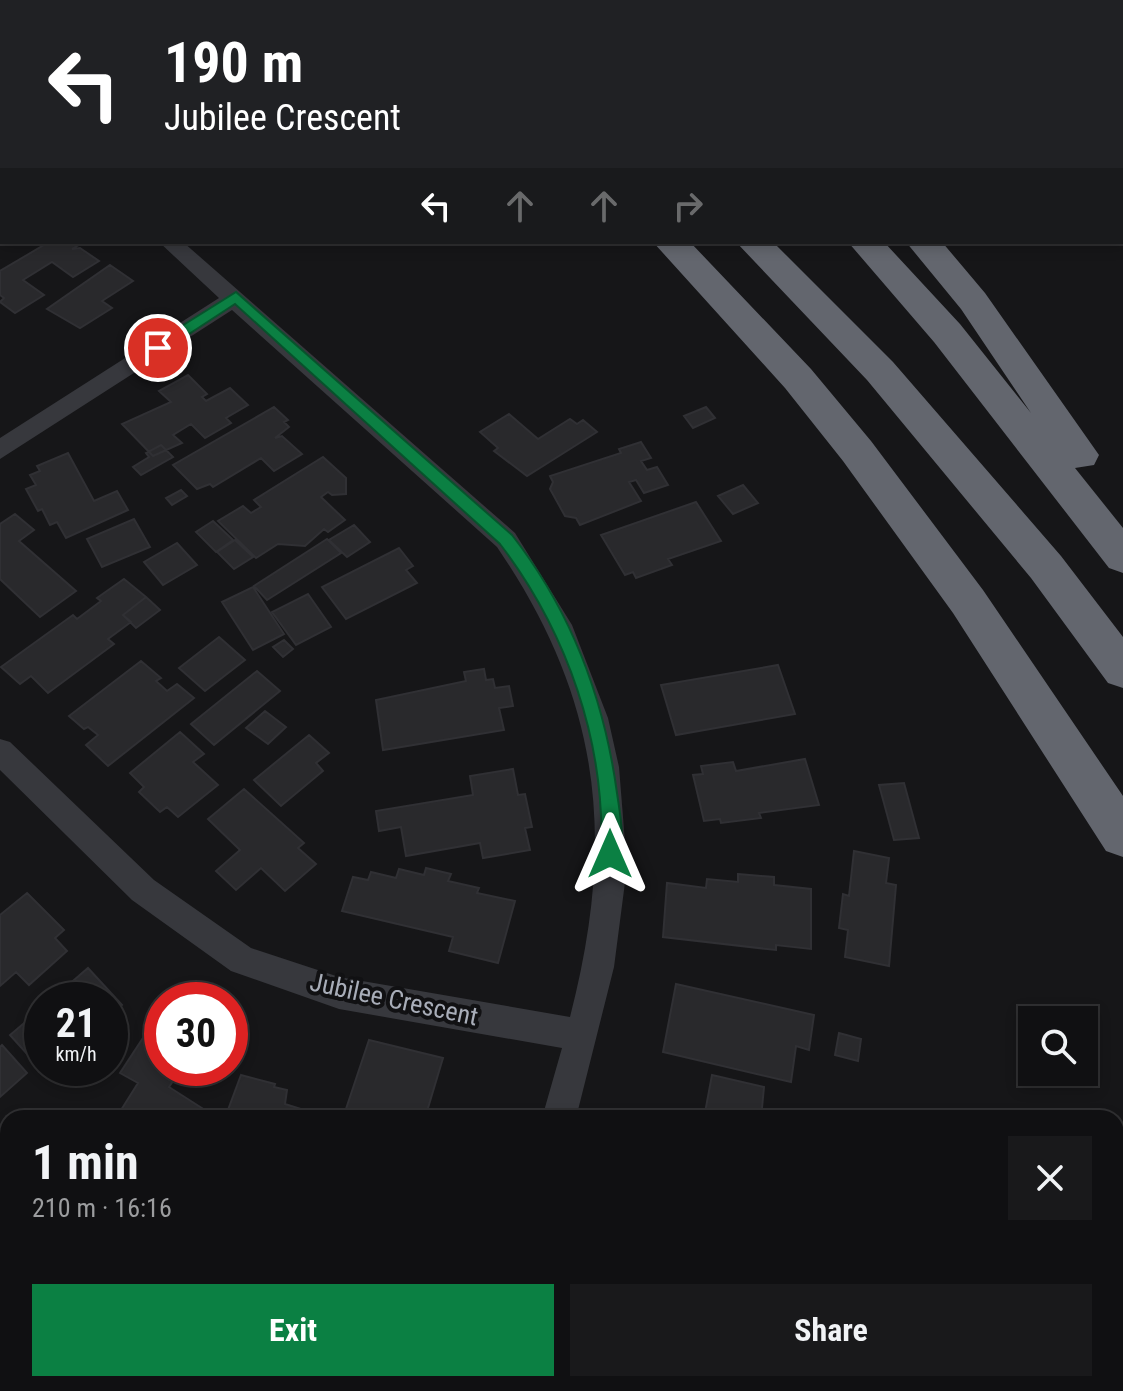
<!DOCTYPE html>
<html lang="en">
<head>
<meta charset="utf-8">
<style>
	body { margin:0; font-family:"Roboto Condensed",sans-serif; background:#19191b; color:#f1f3f6; height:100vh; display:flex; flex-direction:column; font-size:30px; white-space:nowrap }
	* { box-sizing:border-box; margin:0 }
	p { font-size:26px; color:#9c9d9f }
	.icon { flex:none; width:44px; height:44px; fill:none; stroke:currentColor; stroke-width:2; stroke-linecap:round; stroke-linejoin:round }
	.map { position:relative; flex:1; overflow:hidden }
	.sheet { position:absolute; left:0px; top:1110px; width:1124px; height:282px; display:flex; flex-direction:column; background:#101012; border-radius:24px 24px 0 0; box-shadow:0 4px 12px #0003,0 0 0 2px #303032 }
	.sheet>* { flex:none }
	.top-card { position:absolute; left:0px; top:0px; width:1124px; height:244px; box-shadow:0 4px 12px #0003,0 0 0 2px #303032; background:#202124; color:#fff; overflow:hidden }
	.buttons { position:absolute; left:1018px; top:1006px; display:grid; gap:16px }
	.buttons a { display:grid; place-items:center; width:80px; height:80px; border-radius:0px; background:#101012; box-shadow:0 4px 12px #0003,0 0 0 2px #303032; font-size:40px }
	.speed { position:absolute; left:24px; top:982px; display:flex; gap:16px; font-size:40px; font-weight:700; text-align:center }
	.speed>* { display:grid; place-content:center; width:104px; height:104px; border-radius:50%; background:#101012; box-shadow:0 4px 12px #0003,0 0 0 2px #303032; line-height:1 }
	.speed small { font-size:20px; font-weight:400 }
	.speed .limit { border:12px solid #d22; background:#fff; color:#111 }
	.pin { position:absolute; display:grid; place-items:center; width:68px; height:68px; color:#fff; margin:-34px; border:4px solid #fff; border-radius:50%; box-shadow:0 2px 8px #0007 }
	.me { position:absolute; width:88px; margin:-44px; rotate:0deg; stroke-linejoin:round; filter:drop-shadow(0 0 6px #0008) }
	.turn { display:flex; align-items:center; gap:28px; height:168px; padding:0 32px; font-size:36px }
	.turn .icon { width:104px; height:104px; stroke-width:2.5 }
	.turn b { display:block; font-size:56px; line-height:68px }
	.lanes { display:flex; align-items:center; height:76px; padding:0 32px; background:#0003; justify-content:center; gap:40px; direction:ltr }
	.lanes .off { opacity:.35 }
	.round { display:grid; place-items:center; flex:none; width:84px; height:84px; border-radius:0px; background:#19191b }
	.headline { display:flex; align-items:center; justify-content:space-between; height:136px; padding:0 32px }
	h1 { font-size:48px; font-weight:700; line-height:60px }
	.primary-button { display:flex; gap:16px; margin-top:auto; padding:16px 32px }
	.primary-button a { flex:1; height:92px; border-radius:0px; background:#0b8043; color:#fff; font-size:32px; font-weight:700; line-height:92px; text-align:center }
	.primary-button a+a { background:#19191b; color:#f1f3f6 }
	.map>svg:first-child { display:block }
	.building { fill:#29292c; stroke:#303034; stroke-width:2 }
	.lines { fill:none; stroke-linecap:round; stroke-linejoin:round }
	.minor { fill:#37383d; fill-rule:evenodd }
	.motorway { fill:#63666e; fill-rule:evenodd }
	.route { fill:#0b8043; stroke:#07532c; stroke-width:2 }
	.labels { text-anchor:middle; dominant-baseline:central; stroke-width:8; stroke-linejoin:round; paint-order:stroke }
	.street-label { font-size:26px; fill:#a8adb8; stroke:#111113 }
</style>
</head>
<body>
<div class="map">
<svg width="1123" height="1391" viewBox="0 0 1123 1391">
	<rect width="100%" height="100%" fill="#161618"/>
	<path class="building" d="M49,242h35l-12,7 8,-1 19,13 -26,16 -21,-15 -29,18 21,15 -29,18 -15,-11 4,-4 -4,-3v-24z
		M110,265l23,16 -31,20 10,7 -32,20 -33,-19z
		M188,375l19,19 -5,3 4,4 24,-13 18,17 -22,13 5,5 -26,15 -14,-14 -18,11 9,8 -29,13 -31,-32 49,-22 -12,-11z
		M274,407l14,13 -4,2 5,5 -14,11 7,-2 20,18 -28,17 -13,-13 -48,29 -3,-3 -13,5 -24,-24z
		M706,407l9,11 -22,10 -9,-12z
		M509,414l29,25 32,-20 7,5 6,-4 14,12 -70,44 -33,-25 4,-3 -18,-16z
		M641,442l10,16 -10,3 6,9 10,-3 11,18 -24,8 -8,-13 -7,2 12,19 -61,24 -4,-7 -11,-2 -15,-27 3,-7 -3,-6 71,-23 -2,-4z
		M161,445l12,12 -32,18 -8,-8 16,-10 -3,-4z
		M68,453l26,48 23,-10 11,19 -62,28 -9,-16 -7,3 -8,-16 -4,2 -12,-22 10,-4 -6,-10 10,-4 -3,-5z
		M323,457l23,21v16l-14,1 -4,-3 -7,5 24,23 -17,12 -4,-3 -19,17 -27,-2 -22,14 -38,-37 25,-15 8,7 10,-6 -7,-7z
		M743,485l15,18 -25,11 -15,-18z
		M181,490l6,6 -15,9 -6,-7z
		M696,502l25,39 -53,18 4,6 -36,13 -3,-6 -8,3 -24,-40z
		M15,514l19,16 -15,11 57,50 -36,26 -40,-38v-55z
		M134,519l16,28 -48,20 -15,-28z
		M213,521l20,19 -17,12 -20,-20z
		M354,525l16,17 -23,15 -18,-17z
		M327,539l14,14 -74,47 -13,-14z
		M235,540l18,17 -19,12 -17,-17z
		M177,543l20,22 -34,20 -19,-23z
		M399,548l14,18 -7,4 11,13 -71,36 -24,-32z
		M124,579l22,18 -23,18 8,7 -23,17 6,5 -66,49 -17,-17 -11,8 -19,-17 72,-52 4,4 24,-18 -4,-3z
		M253,587l31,47 -31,16 -31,-48z
		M308,594l23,33 -35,18 -24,-33z
		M146,597l14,13 -24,18 -13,-13z
		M219,637l26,23 -40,31 -26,-23z
		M284,640l9,9 -10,8 -10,-10z
		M141,661l20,17 -5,3 11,10 10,-7 17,14 -86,68 -22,-21 12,-10 -10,-8 -4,2 -15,-13z
		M778,665l17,49 -119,21 -15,-50z
		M484,669l2,11 7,-1 2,9 14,-2 4,20 -14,2 5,22 -121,20 -7,-50 90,-19 -2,-9z
		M257,671l23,20 -66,54 -23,-21z
		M265,711l21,16 -18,17 -22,-16z
		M180,732l24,22 -11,8 25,23 -40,32 -11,-10 -7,5 -21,-20 5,-5 -14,-14z
		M309,735l20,18 -13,10 7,8 -42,35 -27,-26z
		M805,759l14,46 -60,8 2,5 -40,5 -1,-4 -16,2 -11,-46 10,-1 -2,-8 32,-4 3,9z
		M513,769l5,26 7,-1 7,33 -7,1 5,22 -47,8 -3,-15 -74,13 -5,-29 -22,4 -3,-20 97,-16 -3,-19z
		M904,783l15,55 -25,2 -15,-55z
		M244,789l60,54 -6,5 18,16 -31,27 -24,-23 -25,22 -20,-19 24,-21 -32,-31z
		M854,851l35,7 -3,25 10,2 -7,81 -44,-9 3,-27 -9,-2 4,-34 6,2z
		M426,868l25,6 -3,7 31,7 -2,5 38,8 -17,62 -49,-12 4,-14 -111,-26 11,-34 15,3 3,-8 25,6 3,-9 25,6z
		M738,874l36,3v8l37,4v60l-35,-4v5l-113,-13 4,-54 39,5 1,-9 31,3z
		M27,893l37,37 -9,8 12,13 -38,34 -13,-13 -16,14v-71z
		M88,968l34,37 -12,11v-16h-59z
		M676,984l138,31 -5,35 -13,-4 -5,36 -128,-30z
		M42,1008v54l-4,4 -28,-31z
		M160,1012l2,56h20l-13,19 39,25 -4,6h-104l4,-6 12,6 22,-35 -18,-10z
		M839,1033l22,6 -3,22 -23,-6z
		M369,1040l74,18 -18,60h-82z
		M2,1045l25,28 -27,24v-50z
		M241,1075l34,9 -1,3 13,3 -2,14 44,14h-104z
		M712,1075l52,12 -3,31h-57z"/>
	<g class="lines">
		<path class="minor" d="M0,87l2,1v13l-2,-1z
			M159,242h24l332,291 57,92 36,93 11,49 8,100 -13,100 -38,151h-34l20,-70 -223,-39 -108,-38 -99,-71 -132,-130v-31l10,3 144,138 97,68 88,29 231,40c46,-178 32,-316 -73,-470l-265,-237 -232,149v-21l219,-140z
			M473,1384h38l-1,7h-38z"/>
		<path class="motorway" d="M289,0h30l1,2h-30z
			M362,0h30l1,2h-30z
			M449,0h30l1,2h-30z
			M587,0h30l1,2h-30z
			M680,0h29l1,2h-29z
			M653,242h37l121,127 60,72 112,149 140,206v61l-17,-6 -153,-238 -110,-152 -58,-73z
			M736,242h37l120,120 168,194 62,81v51l-15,-5 -77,-105 -164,-198z
			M848,242h36l76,82 71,89 -70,-104 -55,-67h36l43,51 114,162 -5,10 -19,3 48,60v45l-14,-5 -175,-226z"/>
	</g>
	<path class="route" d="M236,292l276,243c60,77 92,163 105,258 3,21 9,48 0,67l-7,3 -9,-9c5,-111 -34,-222 -101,-310l-265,-240 -72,47h-10v-7z"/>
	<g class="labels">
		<g class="street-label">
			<text transform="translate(394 999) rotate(12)">Jubilee Crescent</text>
		</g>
	</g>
</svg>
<div class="buttons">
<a><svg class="icon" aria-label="search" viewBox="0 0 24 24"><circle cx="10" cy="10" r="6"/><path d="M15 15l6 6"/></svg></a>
</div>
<div class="speed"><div>21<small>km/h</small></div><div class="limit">30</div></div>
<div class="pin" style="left:158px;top:348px;background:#d93025"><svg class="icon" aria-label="arrive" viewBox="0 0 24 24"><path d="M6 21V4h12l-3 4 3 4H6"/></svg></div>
<svg class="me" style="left:610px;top:854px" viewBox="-20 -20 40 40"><path d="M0-17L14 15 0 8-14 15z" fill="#0b8043" stroke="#fff" stroke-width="4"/></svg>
<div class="top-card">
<div class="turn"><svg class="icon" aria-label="left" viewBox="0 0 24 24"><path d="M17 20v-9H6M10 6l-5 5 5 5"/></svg><div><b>190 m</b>Jubilee Crescent</div></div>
<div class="lanes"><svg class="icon" aria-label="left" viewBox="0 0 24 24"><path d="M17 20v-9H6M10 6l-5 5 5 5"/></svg><svg class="icon off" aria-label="ahead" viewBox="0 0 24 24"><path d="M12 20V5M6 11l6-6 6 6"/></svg><svg class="icon off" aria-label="ahead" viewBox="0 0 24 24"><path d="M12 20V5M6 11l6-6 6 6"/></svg><svg class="icon off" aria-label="right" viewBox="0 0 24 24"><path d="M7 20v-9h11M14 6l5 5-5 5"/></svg></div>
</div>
<section class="sheet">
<div class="headline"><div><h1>1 min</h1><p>210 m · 16:16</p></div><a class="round"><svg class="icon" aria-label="close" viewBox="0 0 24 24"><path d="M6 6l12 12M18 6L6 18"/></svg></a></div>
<div class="primary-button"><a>Exit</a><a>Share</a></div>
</section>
</div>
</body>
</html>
